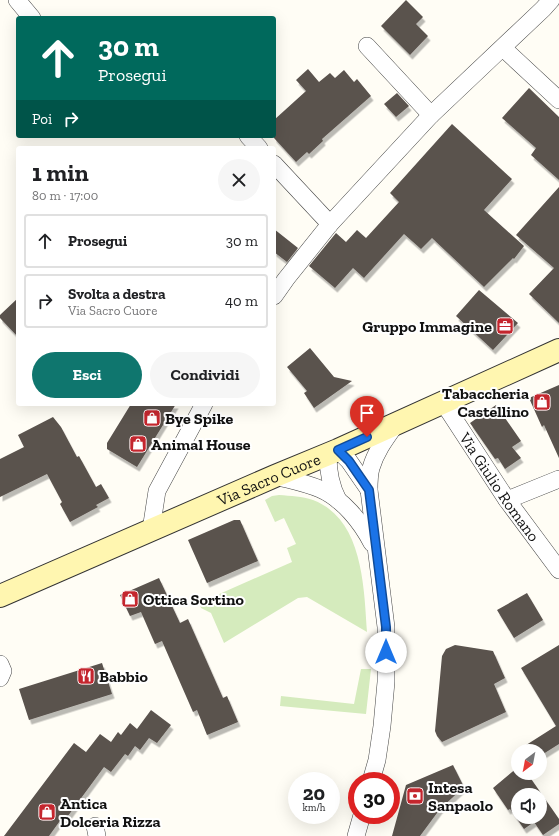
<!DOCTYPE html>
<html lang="it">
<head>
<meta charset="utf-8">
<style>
	body { margin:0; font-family:"Zilla Slab",serif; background:#f6f6f6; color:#202124; height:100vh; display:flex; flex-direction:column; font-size:15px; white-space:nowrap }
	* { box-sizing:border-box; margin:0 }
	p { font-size:13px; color:#757577 }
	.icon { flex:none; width:22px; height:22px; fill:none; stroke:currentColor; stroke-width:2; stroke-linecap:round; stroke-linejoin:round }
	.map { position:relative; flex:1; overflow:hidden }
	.drawer { position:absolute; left:16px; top:146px; width:260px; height:260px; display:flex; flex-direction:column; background:#fff; border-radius:4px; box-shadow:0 4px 16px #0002 }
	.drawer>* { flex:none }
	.guide { position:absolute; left:16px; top:16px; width:260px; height:122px; border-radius:4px; box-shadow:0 4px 16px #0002; background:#00695c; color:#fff; overflow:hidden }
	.needle { width:26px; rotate:212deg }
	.buttons { position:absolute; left:511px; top:744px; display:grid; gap:8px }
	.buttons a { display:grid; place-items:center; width:36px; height:36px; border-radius:50%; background:#fff; box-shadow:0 4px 16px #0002; font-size:20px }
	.speed { position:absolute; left:288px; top:772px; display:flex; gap:8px; font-size:20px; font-weight:700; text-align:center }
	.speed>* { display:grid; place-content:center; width:52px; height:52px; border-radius:50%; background:#fff; box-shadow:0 4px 16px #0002; line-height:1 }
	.speed small { font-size:10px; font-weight:400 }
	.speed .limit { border:6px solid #d22; background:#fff; color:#111 }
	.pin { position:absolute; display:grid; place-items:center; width:34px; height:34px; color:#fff; margin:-41px -17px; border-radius:50% 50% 50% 0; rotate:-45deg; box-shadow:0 0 4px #0007 }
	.pin .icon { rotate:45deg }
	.me { position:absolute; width:44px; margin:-22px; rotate:0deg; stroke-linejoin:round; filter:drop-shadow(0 0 3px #0008) }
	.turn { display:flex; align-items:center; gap:14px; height:84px; padding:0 16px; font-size:18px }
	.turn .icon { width:52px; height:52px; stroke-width:2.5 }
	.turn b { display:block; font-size:28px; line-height:34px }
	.then { display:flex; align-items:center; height:38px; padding:0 16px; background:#0003; gap:8px; font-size:15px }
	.round { display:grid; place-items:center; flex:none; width:42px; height:42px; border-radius:21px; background:#f6f6f6 }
	.head { display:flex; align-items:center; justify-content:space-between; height:68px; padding:0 16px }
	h1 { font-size:24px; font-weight:800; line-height:30px }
	.button { display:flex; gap:8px; margin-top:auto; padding:8px 16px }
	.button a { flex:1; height:46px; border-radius:24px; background:#0f766e; color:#fff; font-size:16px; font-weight:800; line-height:46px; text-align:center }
	.button a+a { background:#f6f6f6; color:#202124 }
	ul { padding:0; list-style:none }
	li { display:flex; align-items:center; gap:12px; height:54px; margin:0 8px 6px; padding:0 8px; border:2px solid #e0e0e0; border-radius:4px }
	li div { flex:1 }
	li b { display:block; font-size:15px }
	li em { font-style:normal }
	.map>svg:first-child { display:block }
	.green { fill:#d5ebbd }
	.building { fill:#5a524d; fill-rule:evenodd; filter:url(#shadow) }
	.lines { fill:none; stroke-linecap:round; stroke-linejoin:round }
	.street-casing { stroke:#444; stroke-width:18 }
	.secondary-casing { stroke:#333; stroke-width:24 }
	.street { stroke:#fff; stroke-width:17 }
	.secondary { stroke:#fff6b0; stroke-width:22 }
	.route-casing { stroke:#114b97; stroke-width:10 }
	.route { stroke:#1a73e8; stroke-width:7 }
	.labels { text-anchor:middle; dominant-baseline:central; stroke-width:4; stroke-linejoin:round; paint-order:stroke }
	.poi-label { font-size:16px; font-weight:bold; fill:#111; stroke:#fff; text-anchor:start }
	.street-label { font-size:16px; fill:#111; stroke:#fff }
</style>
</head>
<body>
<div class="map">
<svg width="559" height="836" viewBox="0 0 559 836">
	<defs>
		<filter id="shadow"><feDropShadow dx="2.5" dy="4.5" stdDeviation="0" flood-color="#0004"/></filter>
	</defs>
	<rect width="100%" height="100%" fill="#fffdf5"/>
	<path class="green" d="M279,495c12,1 23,1 34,5 50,19 51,87 54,132l-60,-35 -9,1 -74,45 -13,-30 -10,-5 -2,-5 93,-41 -5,-14 9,-4 -12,-26 -9,4 -10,-22 7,-4z
		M361,669h10l-5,45 -86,-8 1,-10 73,8z"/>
	<path class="building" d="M406,0l17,17 -7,7 12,12 -18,19 -29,-29z
		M308,69l11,13 11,-9 5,5 9,-8 10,12 3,-3 14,17 -49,43 1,2 -14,13 -2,-2 -11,10 -22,-24v-18l32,-29 -10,-11z
		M529,88l30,29v63l-28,-25 5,-7 -34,-30z
		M397,93l12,13 -13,11 -12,-13z
		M452,124l60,55 -28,31 40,36 -10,13 -1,-1 -29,29 -52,-49 -11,11 -17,-15 -40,44 -11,-10 -18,20 -26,-22 27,-33 10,9 11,-12 9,8 33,-36 -9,-9z
		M559,187v136l-30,-29 25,-26 -38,-33z
		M274,229l24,19 -11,14 -13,-10z
		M479,290l39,33 -25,27 -37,-34z
		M18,298v39l-18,-19v-3z
		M310,348l24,29 18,4 -38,27 -10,-15 3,-2 -20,-24z
		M559,385v73l-15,-33 -2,2 -13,-29z
		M131,404h45l-39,63 -30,-18v-6z
		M496,405l25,36 -9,6 9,11 -16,11 -7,-11 -3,1 -25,-36z
		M53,417l8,10 16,30 2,-1 17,31 5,-3 8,14 -13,7 2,2 -28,15 -10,-18 2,-2 -15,-28 -47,23v-38l24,-12 -6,-12z
		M234,520h6l18,41 -51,22 -19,-43z
		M159,578l21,45 8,-4 35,79 4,-2 11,26 -31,13 -10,-25 -4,2 -31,-71 -7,3 -14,-32 -11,4 -10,-21z
		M527,593l16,27 -29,18 -17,-28z
		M455,645l38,6 12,27 -11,6 12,28 -64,30 -5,-6 -2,-5 7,-75 4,-7z
		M559,645v99l-19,12v-5h-14l-3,-4 33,-21 -35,-58z
		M102,663l10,31 -83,26 -10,-31z
		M151,710l20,15 -14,18 -8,-5 -9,12 -5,-4 -7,10 -3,-2 -14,18 -7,-5 -39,53 -3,-2 -13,18h-45l70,-93 12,9 14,-18 11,8 7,-10 3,3 9,-12 7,6z
		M453,765l11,22 -24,22 -20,27h-28l14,-51z
		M518,767v6h9l32,46v5l-16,11 -9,-13 -10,7 -14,-20 -2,1 -15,-22zM518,795h22v22h-22z"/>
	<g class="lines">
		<defs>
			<g id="street">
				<path d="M17,0l15,18"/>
				<path d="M367,46l64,69"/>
				<path d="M503,48l56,52"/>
				<path d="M248,136l11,12"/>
				<path d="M274,164l56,60"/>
				<path d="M274,296l12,-17 44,-55 101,-109 112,-106 8,-9"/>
				<path id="s1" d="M443,402l64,98 52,70"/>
				<path d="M338,450l11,11 20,29"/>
				<path d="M328,455c0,16 2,30 10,45"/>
				<path d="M275,476c15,4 31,7 45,13 23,10 41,33 52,54"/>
				<path d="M507,500l52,-21"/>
				<path d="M151,530l6,-39 47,-87"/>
				<path d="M0,664l3,7 -3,7"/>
				<path d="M371,781l6,-21 5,-34 4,-44v-55l-17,-137c0,-7 0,-15 2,-22 5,-17 15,-30 25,-44"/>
				<path d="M95,826l2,10"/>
				<path d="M356,836l6,-21"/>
			</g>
			<g id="secondary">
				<path id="s2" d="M0,596l275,-120 63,-26 221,-100"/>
			</g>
		</defs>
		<use href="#street" class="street-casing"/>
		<use href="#secondary" class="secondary-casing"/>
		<use href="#street" class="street"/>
		<use href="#secondary" class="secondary"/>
	</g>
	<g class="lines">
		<defs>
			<path id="route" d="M367,437l-29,13 11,11 20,29 17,137v25"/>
		</defs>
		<use href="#route" class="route-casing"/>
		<use href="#route" class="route"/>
	</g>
	<defs>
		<symbol id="office-square" viewBox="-11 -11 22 22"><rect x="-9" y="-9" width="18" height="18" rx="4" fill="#c4262e" stroke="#fff"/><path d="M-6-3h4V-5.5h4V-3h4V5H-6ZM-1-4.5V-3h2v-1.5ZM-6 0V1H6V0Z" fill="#fff"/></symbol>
		<symbol id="shop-square" viewBox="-11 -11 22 22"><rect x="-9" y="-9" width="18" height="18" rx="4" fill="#c4262e" stroke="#fff"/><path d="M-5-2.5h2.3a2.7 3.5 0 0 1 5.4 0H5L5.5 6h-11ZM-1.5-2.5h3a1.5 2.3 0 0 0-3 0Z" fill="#fff"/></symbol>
		<symbol id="restaurant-square" viewBox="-11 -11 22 22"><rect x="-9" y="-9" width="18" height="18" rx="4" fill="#c4262e" stroke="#fff"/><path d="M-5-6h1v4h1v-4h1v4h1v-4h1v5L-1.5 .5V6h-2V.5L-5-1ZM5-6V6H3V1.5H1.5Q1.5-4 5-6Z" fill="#fff"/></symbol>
		<symbol id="bank-square" viewBox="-11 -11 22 22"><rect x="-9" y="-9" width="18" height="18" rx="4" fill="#c4262e" stroke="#fff"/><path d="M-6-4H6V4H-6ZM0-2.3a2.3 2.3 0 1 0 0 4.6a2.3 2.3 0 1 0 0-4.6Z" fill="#fff"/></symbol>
	</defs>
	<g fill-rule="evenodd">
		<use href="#office-square" x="495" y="316" width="20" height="20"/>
		<use href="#shop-square" x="532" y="392" width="20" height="20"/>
		<use href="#shop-square" x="142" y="408" width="20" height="20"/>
		<use href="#shop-square" x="128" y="434" width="20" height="20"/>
		<use href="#shop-square" x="120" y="589" width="20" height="20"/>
		<use href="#restaurant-square" x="76" y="666" width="20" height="20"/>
		<use href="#bank-square" x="405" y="786" width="20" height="20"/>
		<use href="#shop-square" x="37" y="802" width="20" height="20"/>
	</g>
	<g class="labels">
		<g class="poi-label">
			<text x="492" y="326" text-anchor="end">Gruppo Immagine</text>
			<text x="529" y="393" text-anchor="end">Tabaccheria<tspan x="529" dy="18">Castellino</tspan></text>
			<text x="165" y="418">Bye Spike</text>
			<text x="151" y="444">Animal House</text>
			<text x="143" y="599">Ottica Sortino</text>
			<text x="99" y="676">Babbio</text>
			<text x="428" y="787">Intesa<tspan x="428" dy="18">Sanpaolo</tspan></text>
			<text x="60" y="803">Antica<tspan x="60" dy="18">Dolceria Rizza</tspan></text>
		</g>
		<g class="street-label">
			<text stroke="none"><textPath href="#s2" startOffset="293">Via Sacro Cuore</textPath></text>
			<text stroke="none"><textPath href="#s1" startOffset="102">Via Giulio Romano</textPath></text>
		</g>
	</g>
</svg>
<div class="buttons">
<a><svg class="needle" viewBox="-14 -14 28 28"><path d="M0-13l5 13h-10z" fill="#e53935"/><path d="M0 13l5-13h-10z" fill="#757577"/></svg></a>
<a><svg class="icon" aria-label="sound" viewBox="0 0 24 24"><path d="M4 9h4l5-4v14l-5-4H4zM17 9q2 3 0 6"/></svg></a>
</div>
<div class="speed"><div>20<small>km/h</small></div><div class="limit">30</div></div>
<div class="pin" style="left:367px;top:437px;background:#d93025"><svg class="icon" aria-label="arrive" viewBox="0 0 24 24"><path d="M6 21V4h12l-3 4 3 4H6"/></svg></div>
<svg class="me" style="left:386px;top:652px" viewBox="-20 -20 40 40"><circle r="19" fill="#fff"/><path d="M0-13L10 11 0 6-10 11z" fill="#1a73e8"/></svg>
<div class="guide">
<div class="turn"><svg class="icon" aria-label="ahead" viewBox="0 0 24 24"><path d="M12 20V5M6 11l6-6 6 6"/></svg><div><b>30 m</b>Prosegui</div></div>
<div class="then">Poi<svg class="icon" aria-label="right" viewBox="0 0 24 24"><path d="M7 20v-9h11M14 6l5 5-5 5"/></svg></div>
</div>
<section class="drawer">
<div class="head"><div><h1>1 min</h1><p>80 m · 17:00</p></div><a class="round"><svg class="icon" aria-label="close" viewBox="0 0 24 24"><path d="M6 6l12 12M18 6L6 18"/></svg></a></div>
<ul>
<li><svg class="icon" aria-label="ahead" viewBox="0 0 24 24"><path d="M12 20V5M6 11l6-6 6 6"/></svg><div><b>Prosegui</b></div><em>30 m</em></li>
<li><svg class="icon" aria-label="right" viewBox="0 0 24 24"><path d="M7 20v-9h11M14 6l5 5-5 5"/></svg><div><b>Svolta a destra</b><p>Via Sacro Cuore</p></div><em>40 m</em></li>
</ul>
<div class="button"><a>Esci</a><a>Condividi</a></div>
</section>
</div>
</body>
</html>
